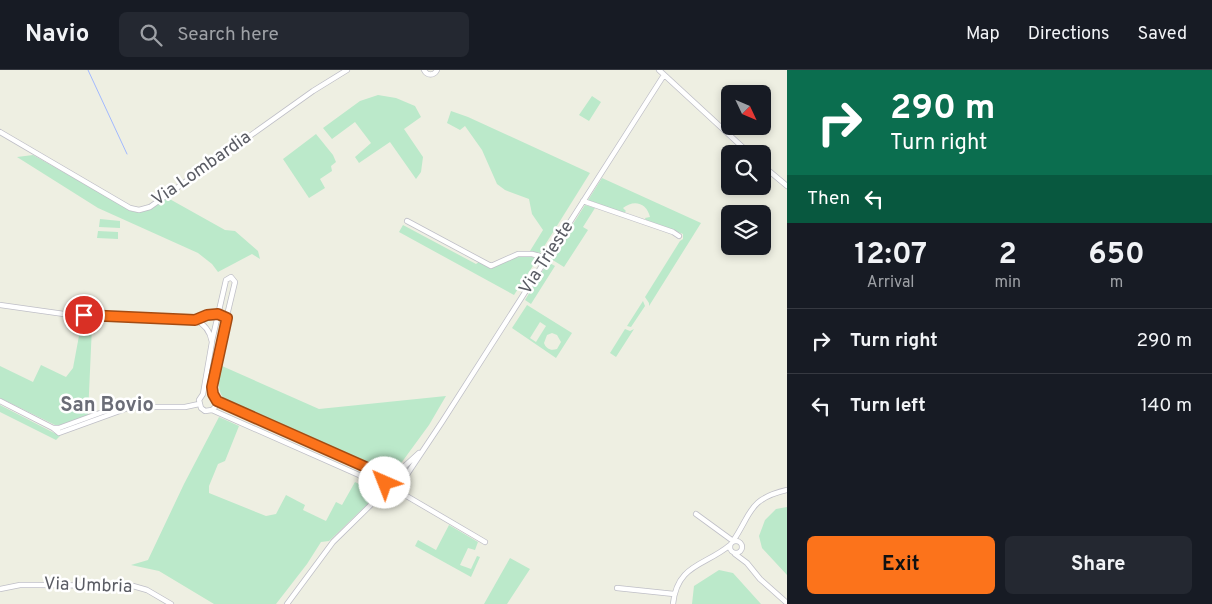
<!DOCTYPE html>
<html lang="en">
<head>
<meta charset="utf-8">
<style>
	body { margin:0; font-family:Overpass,sans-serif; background:#242831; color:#f1f3f6; height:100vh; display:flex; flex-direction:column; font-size:19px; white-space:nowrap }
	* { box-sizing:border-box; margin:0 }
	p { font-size:16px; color:#9ea1a6 }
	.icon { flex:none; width:28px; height:28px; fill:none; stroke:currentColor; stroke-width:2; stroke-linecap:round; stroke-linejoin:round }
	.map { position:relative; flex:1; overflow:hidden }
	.drawer { display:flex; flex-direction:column; background:#171b24; width:425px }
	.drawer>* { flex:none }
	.banner { background:#0b6e4f; color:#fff; overflow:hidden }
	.needle { width:32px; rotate:134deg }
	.tools { position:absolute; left:721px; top:15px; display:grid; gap:10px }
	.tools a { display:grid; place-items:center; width:50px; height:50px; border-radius:8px; background:#171b24; box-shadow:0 2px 8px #0003; font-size:25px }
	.pin { position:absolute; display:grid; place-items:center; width:42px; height:42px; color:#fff; margin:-21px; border:2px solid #fff; border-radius:50%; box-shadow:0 1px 5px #0007 }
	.me { position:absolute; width:55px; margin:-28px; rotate:316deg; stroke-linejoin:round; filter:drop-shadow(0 0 4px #0008) }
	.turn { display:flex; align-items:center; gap:18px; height:105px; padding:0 20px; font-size:22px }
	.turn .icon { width:65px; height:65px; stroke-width:2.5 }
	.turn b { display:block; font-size:35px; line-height:42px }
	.then { display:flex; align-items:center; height:48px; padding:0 20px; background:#0003; gap:10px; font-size:19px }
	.eta { display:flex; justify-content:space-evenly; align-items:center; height:85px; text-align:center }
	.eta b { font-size:30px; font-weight:700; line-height:35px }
	.action { display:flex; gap:10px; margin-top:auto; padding:10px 20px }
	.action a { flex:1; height:58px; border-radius:8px; background:#fc731b; color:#111; font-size:20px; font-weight:700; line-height:58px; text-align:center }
	.action a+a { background:#242831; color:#f1f3f6 }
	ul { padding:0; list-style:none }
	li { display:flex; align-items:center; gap:15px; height:65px; padding:0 20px; border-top:1px solid #363941 }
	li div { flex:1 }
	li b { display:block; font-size:19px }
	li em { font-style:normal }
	header { display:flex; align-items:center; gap:30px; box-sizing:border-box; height:70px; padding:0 25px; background:#171b24; border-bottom:1px solid #363941 }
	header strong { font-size:24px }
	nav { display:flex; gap:28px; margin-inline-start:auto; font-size:18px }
	.search { width:350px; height:45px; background:#242831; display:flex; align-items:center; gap:12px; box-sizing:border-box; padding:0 18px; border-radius:8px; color:#9ea1a6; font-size:19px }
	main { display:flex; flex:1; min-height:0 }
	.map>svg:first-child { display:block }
	.green { fill:#bbe9ca; fill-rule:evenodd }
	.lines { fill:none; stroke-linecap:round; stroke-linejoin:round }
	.stream { stroke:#a2b9ff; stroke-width:1 }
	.minor-casing { stroke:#bfbfc7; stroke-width:6 }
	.minor { stroke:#fff; stroke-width:4.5 }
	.route-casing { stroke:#a44b12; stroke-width:12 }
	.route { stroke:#fc731b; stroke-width:9 }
	.labels { text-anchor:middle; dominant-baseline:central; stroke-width:5; stroke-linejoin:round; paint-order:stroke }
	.street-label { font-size:18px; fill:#5a5c64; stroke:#fff }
	.quarter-label { font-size:20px; font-weight:bold; fill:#6b6d77; stroke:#fff }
</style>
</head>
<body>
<header>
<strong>Navio</strong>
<div class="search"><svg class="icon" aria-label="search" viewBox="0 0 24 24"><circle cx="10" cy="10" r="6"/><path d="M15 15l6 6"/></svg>Search here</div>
<nav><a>Map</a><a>Directions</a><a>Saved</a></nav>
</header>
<main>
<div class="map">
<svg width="787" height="534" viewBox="0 0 787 534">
	<rect width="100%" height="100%" fill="#eeefe2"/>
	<path class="green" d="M378,25l18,3 19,8 6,11 -17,12 19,28 -2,15 -5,7 -26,-37 -31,21 -4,-6 16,-14 -16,-21 -23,17 -9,-11 37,-27z
		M592,26l9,6 -12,19 -10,-6z
		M451,41l17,6 122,56 -50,80 -10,-2 13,-21 -11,-16 -3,-15 -24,-9 -8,-6 -15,-34 -17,-24 -5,4 -13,-7z
		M316,64l17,21 3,7 -5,4 1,5 -12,8 5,9 -16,10 -26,-39z
		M33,85l101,57 13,-2 19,-13 59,33 10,1 23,20 2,8 -8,-5 -34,18 -6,-8 -14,-11 -100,-45 -81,-51z
		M602,108l99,45 -52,83v-3l-4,-6 35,-56 3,-2v-5l-37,-14 -1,-2 5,-1c-3,-14 -16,-18 -27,-9l3,3 -2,2 -36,-13z
		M585,135l10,3 -12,19 5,3 -24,37 -13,-8z
		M100,149l20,2v7l-21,-1z
		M403,155l73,39 3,-2 12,6 23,-10 11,-2 13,2 -24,37 -115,-63z
		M98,161l20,1v7l-21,-1z
		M548,192l7,4 -24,38 -6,-4z
		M643,231l2,5 -14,21 -4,-1z
		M527,235l45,28 -16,25 -44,-30zM540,252l6,4 -10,16 -6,-4zM552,263l5,2 4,7 -4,7c-6,2 -11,0 -13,-6l3,-8z
		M81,255l11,1 -4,89 -31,11 -57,-28v-32l33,16 8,-17 25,12 7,-9z
		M625,259l5,2 4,-2 -18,28 -6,-4z
		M222,296l97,43 127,-13 -17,29 -30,41 -3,4 -11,3 -158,-71c-11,-10 -9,-23 -5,-36z
		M0,335l60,31 -4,4 -56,-28z
		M219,347l20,9 -14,35 -7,3 -9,22v7l57,23 10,-2 10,-19 19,10 -2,5 23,11 10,-19 6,3 13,-23 20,10 1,4 -47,45 -8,1 -14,22 -31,40h-62l-55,-33 -28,-6 17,-5 36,-76z
		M787,437v68l-25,-27 -3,-12 6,-16 11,-11z
		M449,455l29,17 -3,8 -7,-2 -8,17 11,4 6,-13 3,1 -9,20 -56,-31 3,-6 18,10z
		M510,488l20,11 -23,35h-23z
		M719,500l14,3 28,31h-69l2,-18z"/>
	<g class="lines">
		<path class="stream" d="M88,0l39,84"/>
		<defs>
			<path id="minor" d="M424,0c3,6 10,6 13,0
				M659,0l91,84
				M0,62l130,76 9,2 11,-3 163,-116 34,-21
				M762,95l25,21
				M583,131l90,31 6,4
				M407,151l84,45 27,-12h14l15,4
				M0,235l71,10 124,5c11,-4 21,-10 32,-3
				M195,250c10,4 15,11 17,22l-9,52 -4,6 2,8 4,3 7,-1 147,65c9,5 41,31 43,7l40,-60 222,-347
				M0,331l53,27 6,5 69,-25 14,-1h43l14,-3
				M217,331l171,76
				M212,340l4,-4 1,-5 -4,-7 -1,-16 23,-96 -4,-5 -5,3 -14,61
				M54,358h5l71,-26 11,4
				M387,419l-2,-5 2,-6 8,-3 24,-22
				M398,421l87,51
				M696,444l37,27c19,-28 15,-42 54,-51
				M730 477a6 6 0 1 1 12 0a6 6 0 1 1-12 0Z
				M735,484l12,9 13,16 27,24
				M617,518l57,6
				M0,519l20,-4h18l95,1 14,4 24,14
				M287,534l46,-62 54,-53
				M673,534c4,-40 32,-38 57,-59"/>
		</defs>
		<use href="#minor" class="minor-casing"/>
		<use href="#minor" class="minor"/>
	</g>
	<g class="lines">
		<defs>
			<path id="route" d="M84,245l111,5 12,-5 11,-1 9,4 -15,69 1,7 4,7 171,76 -3,6"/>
		</defs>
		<use href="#route" class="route-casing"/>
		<use href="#route" class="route"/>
	</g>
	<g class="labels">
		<g class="street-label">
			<text transform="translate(202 99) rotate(-35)">Via Lombardia</text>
			<text transform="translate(547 188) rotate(-57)">Via Trieste</text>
			<text transform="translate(88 516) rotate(2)">Via Umbria</text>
		</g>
		<g class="quarter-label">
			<text x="107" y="336">San Bovio</text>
		</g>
	</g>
</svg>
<div class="tools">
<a><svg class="needle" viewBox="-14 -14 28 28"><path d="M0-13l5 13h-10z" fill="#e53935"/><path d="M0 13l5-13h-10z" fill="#9ea1a6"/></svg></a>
<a><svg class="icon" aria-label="search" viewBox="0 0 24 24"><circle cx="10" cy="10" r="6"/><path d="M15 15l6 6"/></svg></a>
<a><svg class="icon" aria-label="layers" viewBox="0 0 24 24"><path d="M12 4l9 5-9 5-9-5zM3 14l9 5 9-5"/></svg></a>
</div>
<div class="pin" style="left:84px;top:245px;background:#d93025"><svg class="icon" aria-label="arrive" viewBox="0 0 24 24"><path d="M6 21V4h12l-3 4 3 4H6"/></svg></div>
<svg class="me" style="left:385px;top:413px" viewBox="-20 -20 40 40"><circle r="19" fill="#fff"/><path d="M0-13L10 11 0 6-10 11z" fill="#fc731b"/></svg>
</div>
<section class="drawer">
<div class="banner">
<div class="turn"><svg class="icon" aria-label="right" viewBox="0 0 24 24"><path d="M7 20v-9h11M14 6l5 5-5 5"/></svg><div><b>290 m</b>Turn right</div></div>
<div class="then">Then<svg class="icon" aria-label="left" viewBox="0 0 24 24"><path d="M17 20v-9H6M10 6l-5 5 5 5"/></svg></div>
</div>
<div class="eta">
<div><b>12:07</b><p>Arrival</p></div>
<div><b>2</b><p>min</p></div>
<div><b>650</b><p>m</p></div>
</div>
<ul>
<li><svg class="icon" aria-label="right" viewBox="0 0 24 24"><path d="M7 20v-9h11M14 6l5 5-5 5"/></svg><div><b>Turn right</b></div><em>290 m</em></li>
<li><svg class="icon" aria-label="left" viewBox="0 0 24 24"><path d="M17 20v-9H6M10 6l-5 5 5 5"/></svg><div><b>Turn left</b></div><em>140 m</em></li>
</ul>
<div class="action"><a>Exit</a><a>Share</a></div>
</section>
</main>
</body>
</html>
